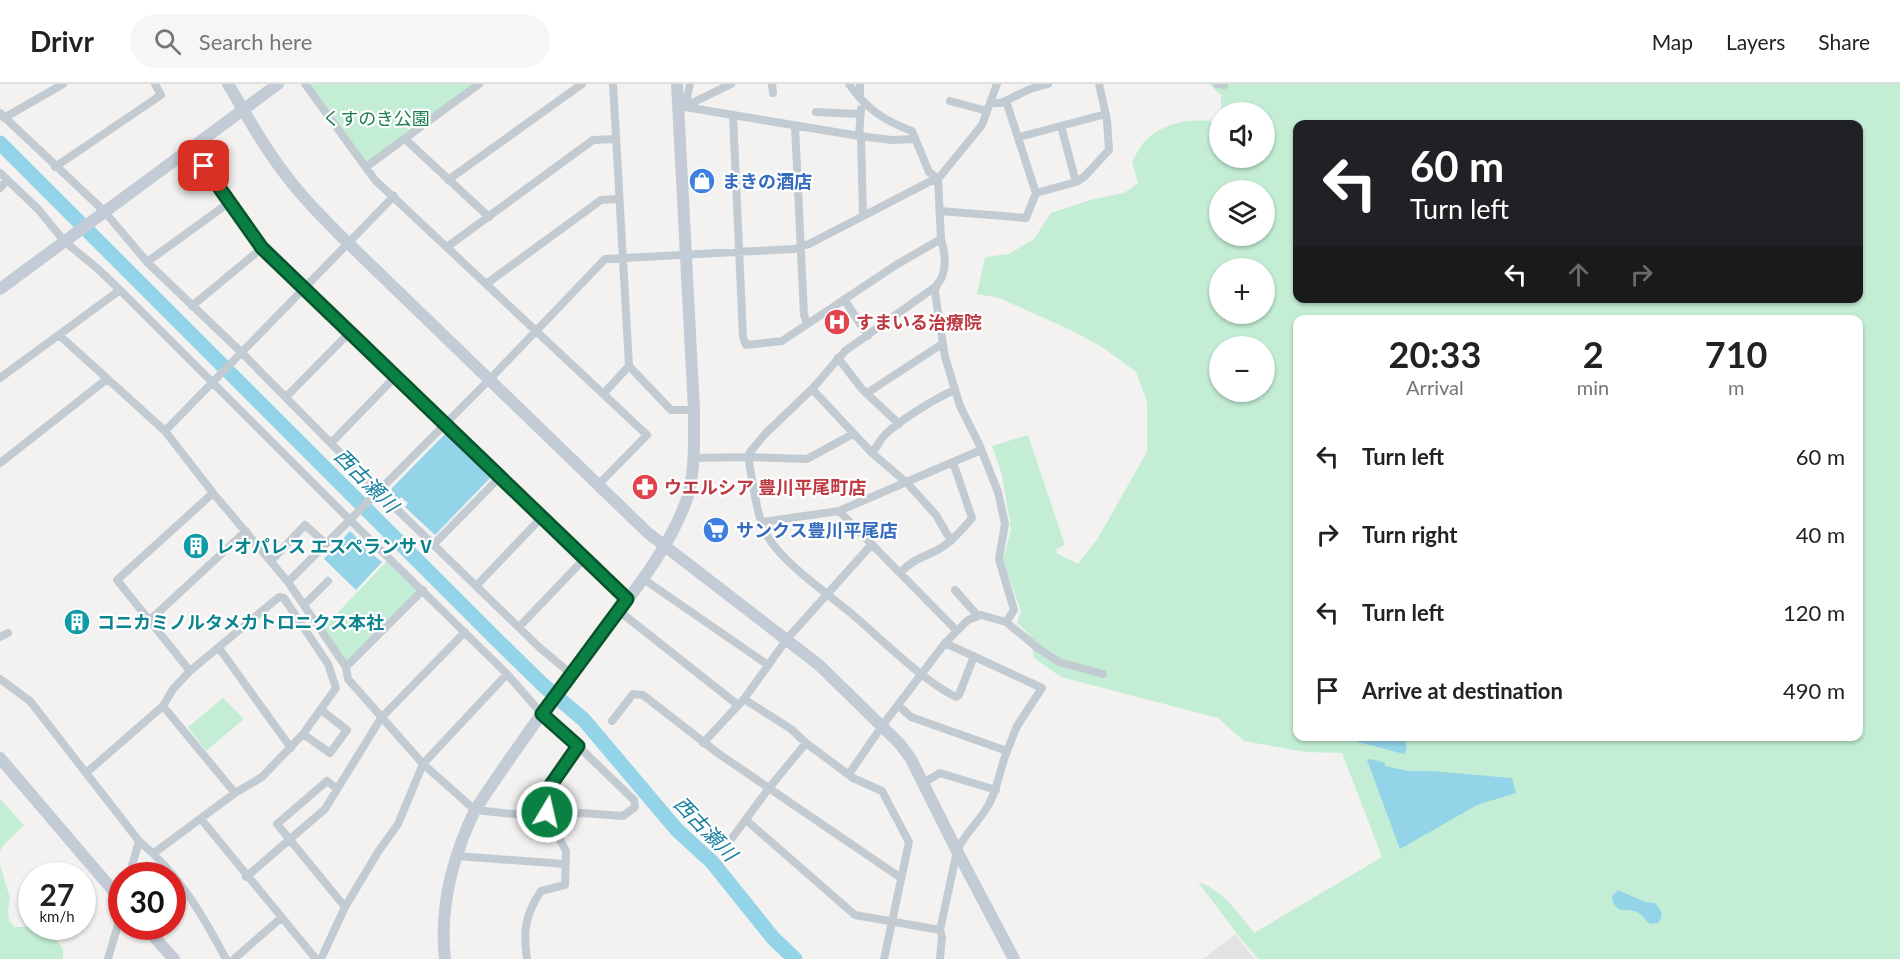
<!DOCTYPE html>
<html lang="en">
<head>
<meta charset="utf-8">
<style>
	body { margin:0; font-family:Lato,"Noto Sans JP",sans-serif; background:#f6f6f6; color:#222; height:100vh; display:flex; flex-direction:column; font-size:22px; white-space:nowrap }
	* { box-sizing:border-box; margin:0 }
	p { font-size:20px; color:#767676 }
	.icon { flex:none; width:33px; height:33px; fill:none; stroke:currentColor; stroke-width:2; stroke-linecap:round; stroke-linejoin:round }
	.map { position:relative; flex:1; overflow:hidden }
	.sheet { position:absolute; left:1293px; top:231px; width:570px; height:426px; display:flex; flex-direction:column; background:#fff; border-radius:12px; box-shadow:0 2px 4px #0004 }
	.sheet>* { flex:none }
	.guide { position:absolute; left:1293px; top:36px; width:570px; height:183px; border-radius:12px; box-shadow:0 2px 4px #0004; background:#202124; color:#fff; overflow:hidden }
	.tools { position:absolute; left:1209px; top:18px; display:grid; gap:12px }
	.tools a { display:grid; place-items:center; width:66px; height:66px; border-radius:50%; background:#fff; box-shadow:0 2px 4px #0004; font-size:30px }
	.speed { position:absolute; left:18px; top:778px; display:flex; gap:12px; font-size:30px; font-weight:700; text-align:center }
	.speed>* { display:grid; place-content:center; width:78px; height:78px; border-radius:50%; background:#fff; box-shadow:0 2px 4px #0004; line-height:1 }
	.speed small { font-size:15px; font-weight:400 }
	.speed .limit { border:9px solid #d22; background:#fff; color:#111 }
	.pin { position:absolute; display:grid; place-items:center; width:51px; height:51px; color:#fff; margin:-26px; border-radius:12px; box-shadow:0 3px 9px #0006 }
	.me { position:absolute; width:66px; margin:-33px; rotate:9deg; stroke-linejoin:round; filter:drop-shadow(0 0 4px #0008) }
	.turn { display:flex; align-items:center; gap:21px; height:126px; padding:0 18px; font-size:27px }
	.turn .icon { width:78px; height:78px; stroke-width:2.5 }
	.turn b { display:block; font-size:42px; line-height:51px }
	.lanes { display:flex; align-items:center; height:57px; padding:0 18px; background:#0003; justify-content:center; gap:30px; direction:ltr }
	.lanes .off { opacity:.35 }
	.eta { display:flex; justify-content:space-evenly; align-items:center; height:102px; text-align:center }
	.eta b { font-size:36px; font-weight:700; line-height:42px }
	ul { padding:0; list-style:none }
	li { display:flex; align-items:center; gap:18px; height:78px; padding:0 18px }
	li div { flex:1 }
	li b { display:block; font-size:22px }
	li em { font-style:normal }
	header { display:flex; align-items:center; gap:36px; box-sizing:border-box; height:84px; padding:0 30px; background:#fff; border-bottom:2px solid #e0e0e0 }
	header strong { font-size:28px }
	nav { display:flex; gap:33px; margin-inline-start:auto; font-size:21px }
	.search { width:420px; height:54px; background:#f6f6f6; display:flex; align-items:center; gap:15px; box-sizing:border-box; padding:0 21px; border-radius:33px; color:#767676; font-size:22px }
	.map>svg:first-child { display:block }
	.education { fill:#e4e3e3 }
	.green { fill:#c3edd5; fill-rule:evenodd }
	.water { fill:#93d4e8 }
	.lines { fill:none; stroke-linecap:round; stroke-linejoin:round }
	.river { stroke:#93d4e8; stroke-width:15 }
	.street { stroke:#c3cbd2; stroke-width:8 }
	.secondary { stroke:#c3ccd6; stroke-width:12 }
	.route-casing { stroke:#07532c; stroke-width:15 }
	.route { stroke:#0b8043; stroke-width:10 }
	.labels { text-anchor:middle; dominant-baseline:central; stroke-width:4.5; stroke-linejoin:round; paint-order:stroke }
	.park-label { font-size:18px; fill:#1d7d50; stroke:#fff }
	.shop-label { font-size:18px; font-weight:bold; fill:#366cbe; stroke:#fff; text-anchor:start }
	.health-label { font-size:18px; font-weight:bold; fill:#be3a42; stroke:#fff; text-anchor:start }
	.culture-label { font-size:18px; font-weight:bold; fill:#0d838f; stroke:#fff; text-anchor:start }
	.water-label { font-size:20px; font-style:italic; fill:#157e9f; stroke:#fff }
</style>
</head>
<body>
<header>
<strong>Drivr</strong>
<div class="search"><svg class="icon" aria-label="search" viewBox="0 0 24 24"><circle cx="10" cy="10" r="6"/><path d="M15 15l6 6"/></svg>Search here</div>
<nav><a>Map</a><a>Layers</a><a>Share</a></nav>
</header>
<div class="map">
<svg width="1900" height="875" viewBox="0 0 1900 875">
	<rect width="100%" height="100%" fill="#f3f2f1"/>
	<path class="education" d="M1235,850l20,25h-52z"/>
	<path class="green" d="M309,0h172l-116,79z
		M1209,0h691v875h-642l-20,-24 -40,-53c21,5 44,34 56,51l128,-76 -40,-104 -37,-1 -61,-11 -26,-23 -157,-41 -27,-19 -5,-23 -12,-13 4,-11 -18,-50 8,-32 -9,-54 -10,-29 36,-11 37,110 -9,4 2,5 20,10 20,-26 49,-86v-51l-11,-29 -31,-23 -32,-18 -74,-33 -22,-4 8,-37 24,-3 25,-15 17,-26 39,-13 34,-7 14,-10 -6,-21c4,-6 7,-15 12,-20 20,-21 49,-24 75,-20l1,36h44v-46h-43v-17zM1298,40h560v174h-560zM1220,106h44v46h-44zM1220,184h44v46h-44zM1298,236h560v416h-560zM1220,262h44v46h-44z
		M388,476l31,30 -73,73 -23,-35z
		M223,614l21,21 -38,32 -18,-24z
		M0,715l24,26 -21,21 -3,6z
		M0,781l10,33 -2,12 1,11 6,6h32l16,22v10h-63z"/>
	<path class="water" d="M446,349l44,45 -55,57 -30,-28 3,-4 -7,-6 -3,3 -6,-6v-6z
		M350,447l13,13 -1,2 20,16 -26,28 -32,-31z
		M1358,653h46l3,11 -3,6 -46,-12z
		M1371,675l14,4v3l23,5h22l82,7 4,15 -39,12 -77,44 -33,-89z
		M1618,806l27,12 10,1c7,8 9,12 3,20l-8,1c-4,-3 -7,-8 -11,-11 -11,-7 -25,4 -27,-17z"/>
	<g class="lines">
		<path class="river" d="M0,59l498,498 45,44 41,35 93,110 35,32 61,76 22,21"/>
		<path class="street" d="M305,0l70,96 272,255 -49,50
			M613,0l16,282 42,44h23
			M690,0l-5,23 48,8
			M772,0l1,9
			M849,0c17,25 36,37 63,47l17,41 9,7
			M1217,0l7,1
			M860,14v-14
			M950,17l37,10
			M1006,17l30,92
			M991,19h10l29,-14 18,-5
			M684,23l47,-23
			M816,28l44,2
			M0,29l104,98 43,51 94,90 138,140 160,155 32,27
			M4,34l59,-34
			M795,42l9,189 3,9
			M1061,42l15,56
			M859,52l2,-27
			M861,53l2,79
			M1019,53l87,-23
			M405,55l84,78
			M915,55l-23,1 -33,-4 -126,-21 10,222 3,8 36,-4 114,-76 45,-26
			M191,64l71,100 365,351
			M55,83l106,-72 -6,-11
			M366,83l113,-83
			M0,89l38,36 26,32 34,28 22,21 227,227 160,157 35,40 36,32 56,54 1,7 -12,9 -41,-3 -33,5 -74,-8 -52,-46 -75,-85 -2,-12 -58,-85 -75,-89 -48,-62 -106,-96
			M938,95l3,60c4,13 6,27 0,40 -3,5 -6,6 -6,13l10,65 15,49 19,38 19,48 7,32 -6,35 15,51 -8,12
			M448,96l134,-96
			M0,104l7,-8
			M940,127l86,7 10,-25 40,-11 8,-5 25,-27 -2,-30 -8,-36
			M447,163l146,-107 23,-1
			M147,178l83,-60
			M486,200l115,-84 18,-1
			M844,215l24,37
			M192,222l70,-58
			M838,274l24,31 37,35
			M0,294l120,-88
			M812,305l60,64 35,30 29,32 15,26
			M604,309l25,-27
			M867,309l75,-49
			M286,313l65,-66
			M165,347l229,-235
			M853,350l-46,25 -59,-2c5,24 8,60 20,80 16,27 60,57 84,77 30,26 70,66 104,83l3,-2 15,-39
			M331,359l65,-67
			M872,369c4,-5 7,-11 11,-16 12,-14 54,-40 72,-47
			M694,374l54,-1 2,-5 15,-18 47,-45 33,-38 90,-64
			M0,379l107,-84
			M839,427l118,120
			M762,438l77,-11 142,-61
			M434,460l66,-67
			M271,477l34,-36 21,19
			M900,489c15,-16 24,-15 41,-25 12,-8 22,-19 31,-30l-19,-56
			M642,494l126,87
			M288,498l201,-202 116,-121 189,-10 15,-5 120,-62 9,-3 44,-54 15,-41
			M476,502l66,-69
			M955,506l23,26
			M304,521l24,-24
			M619,527l119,94
			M150,536l96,-89
			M519,543l66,-69
			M0,553l8,-4
			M945,559l97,45 -25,38 -10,25
			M219,564l72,100
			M346,583l77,-77
			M190,587l-73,-91 96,-87
			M0,595l30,22 109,140c40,33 63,73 87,118
			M744,615l47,30 15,14 47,35 29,13 27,51 -25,117
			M898,621l13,12 96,34c-7,17 -9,37 -18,53 -9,17 -25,30 -32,47l-17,79 2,7 -2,22
			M163,622l72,87
			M612,637l21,-27 10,1 76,59 182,124
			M303,650l27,19 17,-23 -26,-20
			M703,659l41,-44 43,-60 85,-95
			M86,689l77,-67 10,-17 17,-18 89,-74 5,1 44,66 8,24 -33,46 -41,43 -27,16 -81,60
			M849,690l33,-48 63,-83 23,-23 13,-5 25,7 33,27 20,13 44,12
			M923,699l17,-10 56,17
			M337,705l-10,-8 -50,43 68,83
			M201,735l115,140
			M746,736l109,95 85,15
			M724,765l45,-61 37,-45
			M456,772l110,8
			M129,792l10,-35
			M246,793l79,-68 56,-91 84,-86
			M108,875l14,-48
			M234,875l47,-41
			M321,875l24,-52 33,-55 20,-28 25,-60 84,-90
			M527,875c-4,-28 -2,-44 14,-68l24,-6 1,-34 -17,-33 -3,-26 32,-46"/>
		<path class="secondary" d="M228,0c19,32 37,65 60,94 18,24 39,44 60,65l300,290 171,132 81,79 11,15 46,92 57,108
			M0,205l278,-205
			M0,674l122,143
			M145,843l29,32
			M445,875c-6,-52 8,-103 30,-149 31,-47 64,-93 97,-138 38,-51 103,-123 118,-184 5,-26 4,-52 4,-78l-17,-326"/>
	</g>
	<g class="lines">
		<defs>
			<path id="route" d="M204,82l58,82 365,351 -85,115 36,32 -32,46 1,20"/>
		</defs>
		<use href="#route" class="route-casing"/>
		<use href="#route" class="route"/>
	</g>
	<defs>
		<symbol id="shop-disc" viewBox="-11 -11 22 22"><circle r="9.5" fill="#3f7fe0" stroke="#fff"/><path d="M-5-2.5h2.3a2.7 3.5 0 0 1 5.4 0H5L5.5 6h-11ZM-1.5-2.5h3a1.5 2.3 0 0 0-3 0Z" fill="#fff"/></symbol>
		<symbol id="hospital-disc" viewBox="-11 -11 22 22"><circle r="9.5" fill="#e0444e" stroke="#fff"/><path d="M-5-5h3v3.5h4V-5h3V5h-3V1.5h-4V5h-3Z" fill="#fff"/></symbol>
		<symbol id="pharmacy-disc" viewBox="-11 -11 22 22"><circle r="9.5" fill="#e0444e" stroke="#fff"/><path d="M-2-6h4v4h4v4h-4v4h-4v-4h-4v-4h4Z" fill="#fff"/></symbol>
		<symbol id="supermarket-disc" viewBox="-11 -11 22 22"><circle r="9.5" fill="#3f7fe0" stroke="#fff"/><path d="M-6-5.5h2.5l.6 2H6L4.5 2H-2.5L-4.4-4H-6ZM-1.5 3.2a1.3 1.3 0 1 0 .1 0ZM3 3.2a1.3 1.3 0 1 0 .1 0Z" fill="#fff"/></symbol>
		<symbol id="building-disc" viewBox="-11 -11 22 22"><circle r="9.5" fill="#0f9aa8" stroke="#fff"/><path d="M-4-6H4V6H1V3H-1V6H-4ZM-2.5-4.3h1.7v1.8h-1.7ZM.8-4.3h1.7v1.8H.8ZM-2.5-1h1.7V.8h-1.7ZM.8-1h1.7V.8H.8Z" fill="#fff"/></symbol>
	</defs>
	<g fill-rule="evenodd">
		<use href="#shop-disc" x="687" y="82" width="30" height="30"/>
		<use href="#hospital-disc" x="822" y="223" width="30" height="30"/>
		<use href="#pharmacy-disc" x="630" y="388" width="30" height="30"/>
		<use href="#supermarket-disc" x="701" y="431" width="30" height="30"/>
		<use href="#building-disc" x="181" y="447" width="30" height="30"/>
		<use href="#building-disc" x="62" y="523" width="30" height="30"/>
	</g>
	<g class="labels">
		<g class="park-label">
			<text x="376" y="34">くすのき公園</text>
		</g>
		<g class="shop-label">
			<text x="722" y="97">まきの酒店</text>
			<text x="736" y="446">サンクス豊川平尾店</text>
		</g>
		<g class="health-label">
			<text x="856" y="238">すまいる治療院</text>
			<text x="664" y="403">ウエルシア 豊川平尾町店</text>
		</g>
		<g class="culture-label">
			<text x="216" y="462">レオパレス エスペランサⅤ</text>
			<text x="97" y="538">コニカミノルタメカトロニクス本社</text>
		</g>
		<g class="water-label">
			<text transform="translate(367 396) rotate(45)">西古瀬川</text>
			<text transform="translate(706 744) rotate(46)">西古瀬川</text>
		</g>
	</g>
</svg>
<div class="tools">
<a><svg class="icon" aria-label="sound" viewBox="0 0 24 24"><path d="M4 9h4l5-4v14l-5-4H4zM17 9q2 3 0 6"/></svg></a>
<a><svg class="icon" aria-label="layers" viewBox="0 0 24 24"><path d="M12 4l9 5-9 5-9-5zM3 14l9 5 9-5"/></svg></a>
<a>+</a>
<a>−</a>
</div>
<div class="speed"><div>27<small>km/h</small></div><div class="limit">30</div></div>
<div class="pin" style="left:204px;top:82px;background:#d93025"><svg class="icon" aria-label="arrive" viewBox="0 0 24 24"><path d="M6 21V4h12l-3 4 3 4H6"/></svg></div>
<svg class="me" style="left:547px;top:728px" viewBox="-20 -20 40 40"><circle r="17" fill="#0b8043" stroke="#fff" stroke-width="3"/><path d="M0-11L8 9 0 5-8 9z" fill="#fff"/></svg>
<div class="guide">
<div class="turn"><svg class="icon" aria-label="left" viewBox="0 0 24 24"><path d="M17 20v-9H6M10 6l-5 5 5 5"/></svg><div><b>60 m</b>Turn left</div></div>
<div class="lanes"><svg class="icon" aria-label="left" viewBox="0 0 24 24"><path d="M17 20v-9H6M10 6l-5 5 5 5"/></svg><svg class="icon off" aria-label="ahead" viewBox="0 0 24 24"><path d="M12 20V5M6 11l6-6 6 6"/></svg><svg class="icon off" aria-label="right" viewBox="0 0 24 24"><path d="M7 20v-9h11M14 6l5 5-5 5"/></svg></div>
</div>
<section class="sheet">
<div class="eta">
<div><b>20:33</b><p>Arrival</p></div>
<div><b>2</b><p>min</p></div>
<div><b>710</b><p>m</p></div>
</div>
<ul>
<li><svg class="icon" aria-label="left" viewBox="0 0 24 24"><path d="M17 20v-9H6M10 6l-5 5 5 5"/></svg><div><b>Turn left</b></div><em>60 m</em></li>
<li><svg class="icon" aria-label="right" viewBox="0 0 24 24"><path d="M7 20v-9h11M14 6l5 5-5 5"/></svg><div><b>Turn right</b></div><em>40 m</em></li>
<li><svg class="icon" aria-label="left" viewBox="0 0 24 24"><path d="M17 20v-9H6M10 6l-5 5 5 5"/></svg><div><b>Turn left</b></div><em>120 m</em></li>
<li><svg class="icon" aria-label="arrive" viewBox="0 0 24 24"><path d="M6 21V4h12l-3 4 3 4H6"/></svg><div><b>Arrive at destination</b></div><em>490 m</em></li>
</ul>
</section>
</div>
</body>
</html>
